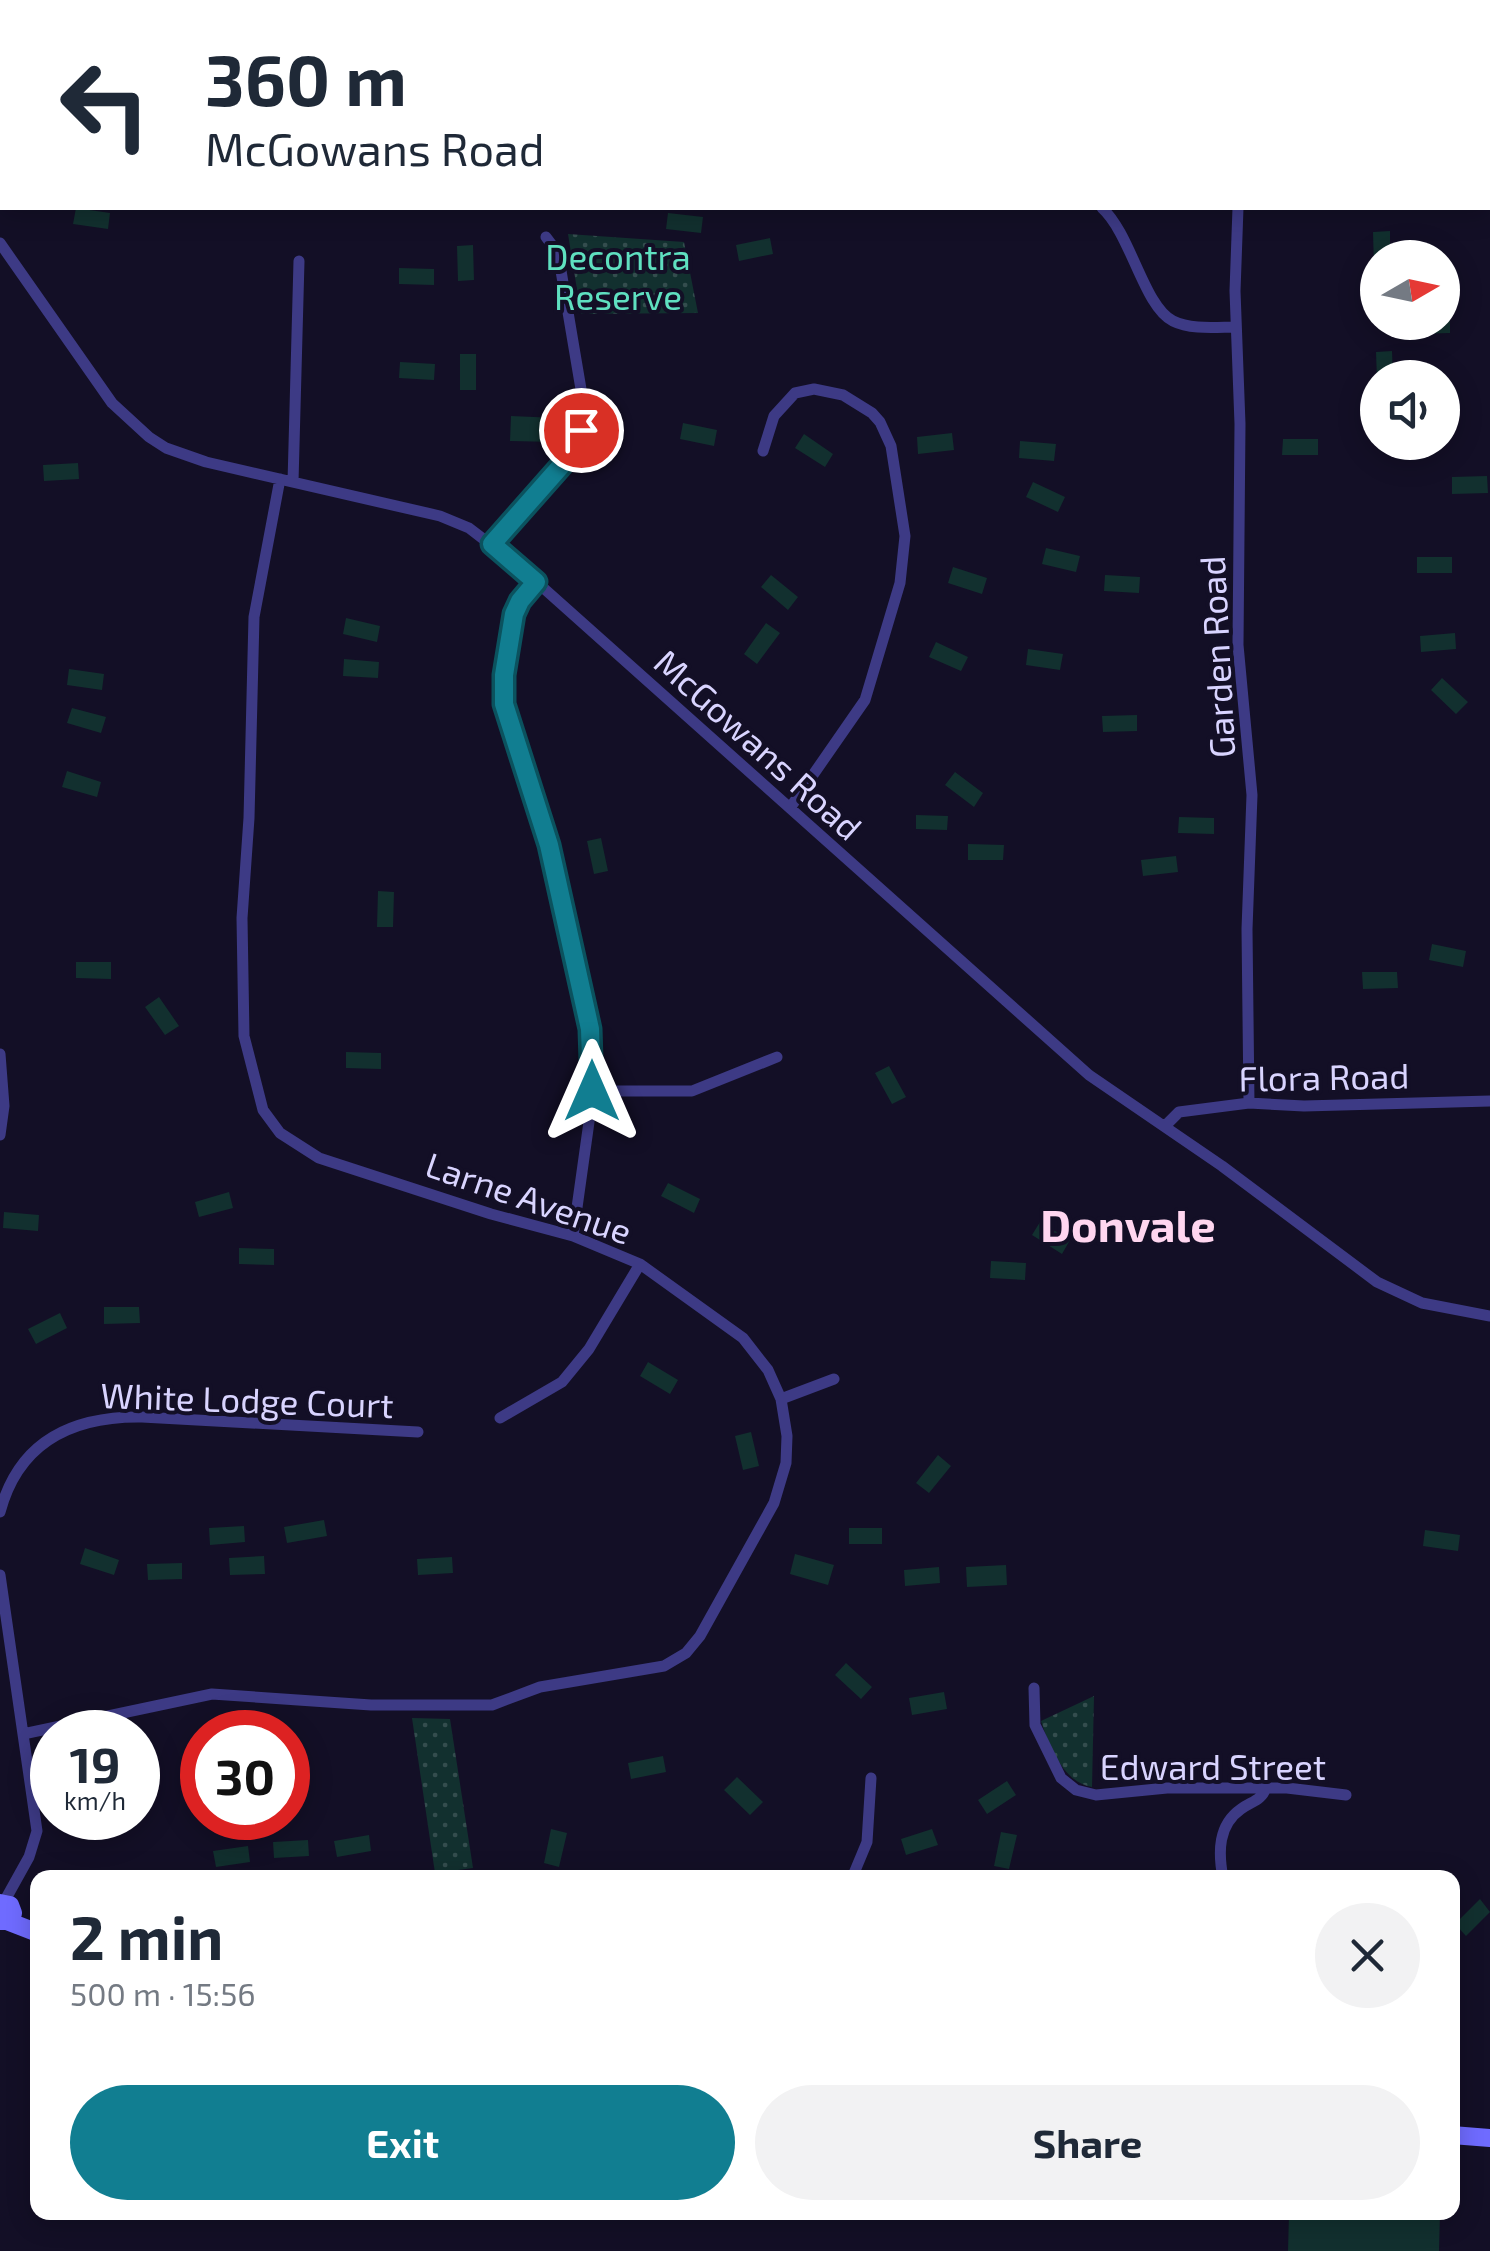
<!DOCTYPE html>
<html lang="en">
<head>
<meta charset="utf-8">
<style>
	body { margin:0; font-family:"Exo 2",sans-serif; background:#f2f2f3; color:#1f2937; height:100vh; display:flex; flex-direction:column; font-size:38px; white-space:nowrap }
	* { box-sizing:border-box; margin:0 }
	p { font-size:32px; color:#747a83 }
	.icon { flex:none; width:55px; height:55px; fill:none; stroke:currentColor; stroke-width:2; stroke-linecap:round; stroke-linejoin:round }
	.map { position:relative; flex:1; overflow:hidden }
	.drawer { position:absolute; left:30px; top:1870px; width:1430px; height:350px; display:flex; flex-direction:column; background:#fff; border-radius:20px; box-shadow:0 5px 25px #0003 }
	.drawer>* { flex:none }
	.guide { position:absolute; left:0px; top:0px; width:1490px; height:210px; box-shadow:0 5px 25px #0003; background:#fff; color:#1f2937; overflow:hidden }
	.needle { width:65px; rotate:81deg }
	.tools { position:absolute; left:1360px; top:240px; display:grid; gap:20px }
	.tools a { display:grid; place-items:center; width:100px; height:100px; border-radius:50%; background:#fff; box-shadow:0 5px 25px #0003; font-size:50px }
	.speed { position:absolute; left:30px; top:1710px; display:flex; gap:20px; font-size:50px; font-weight:700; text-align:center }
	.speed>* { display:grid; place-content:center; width:130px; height:130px; border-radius:50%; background:#fff; box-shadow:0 5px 25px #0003; line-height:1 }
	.speed small { font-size:25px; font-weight:400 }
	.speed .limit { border:15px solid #d22; background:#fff; color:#111 }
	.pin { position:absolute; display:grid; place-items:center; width:85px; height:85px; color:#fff; margin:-42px; border:5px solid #fff; border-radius:50%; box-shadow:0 2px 10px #0007 }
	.me { position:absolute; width:110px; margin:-55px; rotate:0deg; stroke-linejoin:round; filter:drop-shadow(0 0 8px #0008) }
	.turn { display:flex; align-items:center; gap:35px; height:210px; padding:0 40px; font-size:45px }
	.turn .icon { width:130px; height:130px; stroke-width:2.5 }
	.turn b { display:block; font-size:70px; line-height:85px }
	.round { display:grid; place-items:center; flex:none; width:105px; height:105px; border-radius:52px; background:#f2f2f3 }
	.headline { display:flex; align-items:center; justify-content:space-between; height:170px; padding:0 40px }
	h1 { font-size:60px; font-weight:700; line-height:75px }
	.cta { display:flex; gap:20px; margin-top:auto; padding:20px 40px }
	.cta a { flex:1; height:115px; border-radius:60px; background:#117e91; color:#fff; font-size:40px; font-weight:700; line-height:115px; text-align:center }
	.cta a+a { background:#f2f2f3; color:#1f2937 }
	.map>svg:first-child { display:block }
	.grass { fill:url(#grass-dots) }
	.pitch { fill:#12302f }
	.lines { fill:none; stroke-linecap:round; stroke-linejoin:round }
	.street { stroke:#3d3a85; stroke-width:11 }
	.secondary { stroke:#6f6bff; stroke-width:18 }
	.route-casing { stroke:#0b525e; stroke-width:25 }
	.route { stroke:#117e91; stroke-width:18 }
	.labels { text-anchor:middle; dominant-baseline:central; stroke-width:8; stroke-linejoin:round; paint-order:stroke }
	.park-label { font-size:35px; fill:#5fe0c0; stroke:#130f26 }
	.street-label { font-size:35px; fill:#d9d4ff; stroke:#130f26 }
	.district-label { font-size:45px; font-weight:bold; fill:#ffd6f0; stroke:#130f26 }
</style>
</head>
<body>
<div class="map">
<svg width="1490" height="2251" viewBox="0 0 1490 2251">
	<defs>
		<pattern id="grass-dots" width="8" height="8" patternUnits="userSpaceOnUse" patternTransform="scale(2.5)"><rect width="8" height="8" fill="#12302f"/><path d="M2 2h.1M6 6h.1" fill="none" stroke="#344d4e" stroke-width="1.8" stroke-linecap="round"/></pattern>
	</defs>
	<rect width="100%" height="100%" fill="#130f26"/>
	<path class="grass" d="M568,234l116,8 14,71 -117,1z
		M1094,1696l-2,91c-28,-4 -43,-41 -51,-66z
		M412,1718l38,1 23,149 -38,5z"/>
	<path class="pitch" d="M76,208l34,5 -2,16 -35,-5z
		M668,213l35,4 -2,16 -35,-4z
		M1390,231v26l-12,1 -1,9h-3l-1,-35z
		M770,238l3,16 -34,7 -3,-16z
		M473,245l1,35 -16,1 -1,-35z
		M399,268l35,1v16l-35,-1z
		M1443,317h7v16l-35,1v-11l27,-1z
		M1392,351l1,26 -15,1 -1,2 -1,-28z
		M460,354h16v36h-16z
		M400,362l35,2 -1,16 -35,-2z
		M511,416l46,2v24l-47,-1z
		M683,423l34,7 -3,16 -34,-7z
		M952,433l2,17 -36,4 -1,-17z
		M804,434l29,20 -8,13 -30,-19z
		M1283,439h35v16h-36z
		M1020,441l36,3 -2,17 -35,-3z
		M78,463l1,16 -35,2 -1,-16z
		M1487,476l1,17 -36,1v-17z
		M1033,482l32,15 -7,15 -32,-15z
		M1046,548l34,8 -4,16 -34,-8z
		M1417,557h35v16h-35z
		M953,567l34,11 -5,16 -34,-11z
		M771,575l27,22 -10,13 -27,-23z
		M1105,575l35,2 -1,16 -35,-2z
		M346,618l34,8 -3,16 -34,-8z
		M766,623l14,10 -23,31 -13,-10z
		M1455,633l1,16 -35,3 -1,-16z
		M936,642l32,15 -7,14 -32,-14z
		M1028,649l35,5 -3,16 -34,-5z
		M344,659l35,3 -1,16 -35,-2z
		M69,669l35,5 -2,16 -35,-5z
		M1442,678l26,24 -12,12 -25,-24z
		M72,708l34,9 -5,16 -34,-10z
		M1137,715v16l-34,1 -1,-16z
		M67,771l34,11 -4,15 -35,-10z
		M955,772l28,21 -9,14 -29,-22z
		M916,815l32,1 -1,14 -31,-1z
		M1179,817l35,1v16l-36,-1z
		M601,838l7,33 -14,3 -7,-33z
		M968,844l36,1 -1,15h-35z
		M1176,856l2,16 -35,4 -2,-16z
		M378,891l16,1 -1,35h-16z
		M1432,944l34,7 -3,16 -34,-7z
		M76,962h35v17l-35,-1z
		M1362,972h35l1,16 -35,1z
		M159,997l20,29 -14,9 -20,-28z
		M346,1052l35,1v16l-35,-1z
		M889,1066l17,31 -14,7 -17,-31z
		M668,1183l32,16 -6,14 -33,-17z
		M229,1192l4,16 -34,9 -4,-15z
		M4,1212l35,3 -1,16 -35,-3z
		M1040,1222l30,18 -8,14 -30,-19z
		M239,1248l35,1v16l-35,-1z
		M991,1261l35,2 -1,17 -35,-2z
		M104,1307h35l1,16 -36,1z
		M60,1313l7,15 -31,16 -8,-15z
		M648,1362l30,18 -8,14 -30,-18z
		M751,1432l8,34 -16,4 -8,-34z
		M938,1455l13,11 -22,27 -13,-10z
		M324,1520l3,16 -40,7 -3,-16z
		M244,1526l1,16 -35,3 -1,-17z
		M849,1528h33v16h-33z
		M1425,1530l35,5 -2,16 -35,-5z
		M85,1548l34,12 -5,15 -34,-11z
		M795,1554l39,11 -6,20 -38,-11z
		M264,1556l1,18 -35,1 -1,-17z
		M452,1557l1,16 -35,2 -1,-16z
		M182,1563v16l-34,1 -1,-16z
		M1006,1565l1,20 -40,2 -1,-20z
		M939,1567l1,16 -35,3 -1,-16z
		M846,1663l26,24 -11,12 -26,-24z
		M944,1692l3,17 -35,6 -3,-17z
		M663,1756l3,16 -35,7 -3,-16z
		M737,1777l26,25 -13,13 -26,-25z
		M1007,1781l9,14 -29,19 -9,-14z
		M551,1829l16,4 -8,34 -15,-4z
		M932,1829l6,16 -32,10 -5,-16z
		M1001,1832l16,3 -8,34 -15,-3z
		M369,1835l2,16 -34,6 -3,-16z
		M308,1840l1,16 -35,2 -1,-16z
		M248,1846l2,16 -34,5 -3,-16z
		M1480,1899l10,13 -24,24 -11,-12z
		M1289,2213h151l-1,38h-151z"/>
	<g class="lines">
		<path class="street" d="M793,0l1,2
			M249,2v-2
			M548,2l1,-2
			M1226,2v-2
			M1102,208c29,26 42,99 71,113 18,9 44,6 63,6
			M1238,208l-3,83 5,133 -2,221 14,150 -5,134 2,174
			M0,243l112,160 37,34 17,11 40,14 234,54 29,12 52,40 568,507 133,91 155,116 45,21 68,13
			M763,451l11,-35 21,-23 19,-4 29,6 29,18 8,9 11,24 14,90 -5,47 -35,117 -75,108
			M293,482l6,-221
			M492,544l77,-87 12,-27 2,-29 -25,-148 -12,-16
			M537,583l-21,24 -13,84 4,30 42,124 41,184 -1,93 -16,114
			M0,1054l4,52 -4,29
			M592,1091h100l85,-34
			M1166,1125l13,-13 70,-9 55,3 186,-5
			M781,1399l53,-20
			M500,1418l62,-36 27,-33 51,-85
			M0,1512c19,-71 73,-96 142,-95l276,15
			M0,1575l37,256 -8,26 -25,45
			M1034,1688l1,37 26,53 15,12 20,5 71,-7h120l59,7
			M23,1734l189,-40 159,11h121l48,-18 124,-21 22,-13 14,-17 74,-133 12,-40 1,-27 -6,-37 -13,-29 -25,-32 -103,-74 -67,-28 -82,-22 -172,-56 -39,-25 -17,-23 -19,-74 -2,-118 7,-100 5,-201 26,-138
			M852,1878l15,-36 4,-64
			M1223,1878c-5,-26 -5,-53 18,-69 11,-8 20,-8 25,-21"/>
		<path class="secondary" d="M0,1903l10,2 3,8 -6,8h-7
			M7,1921l31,12
			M1452,2135l38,3"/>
	</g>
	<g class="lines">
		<defs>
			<path id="route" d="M581,430l-13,28 -76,86 44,38 -16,19 -6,13 -10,61v29l45,141 41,184 2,62"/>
		</defs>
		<use href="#route" class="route-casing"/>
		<use href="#route" class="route"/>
	</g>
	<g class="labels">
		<g class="park-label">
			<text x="618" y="256">Decontra<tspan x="618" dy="40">Reserve</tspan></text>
		</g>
		<g class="street-label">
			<text transform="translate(1216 657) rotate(-93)">Garden Road</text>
			<text transform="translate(759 744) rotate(42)">McGowans Road</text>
			<text transform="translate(1324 1076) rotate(-1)">Flora Road</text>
			<text transform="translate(529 1197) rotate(19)">Larne Avenue</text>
			<text transform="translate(247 1399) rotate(2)">White Lodge Court</text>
			<text x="1213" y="1766">Edward Street</text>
		</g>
		<g class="district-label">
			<text x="1128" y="1224">Donvale</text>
		</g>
	</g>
</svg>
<div class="tools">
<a><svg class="needle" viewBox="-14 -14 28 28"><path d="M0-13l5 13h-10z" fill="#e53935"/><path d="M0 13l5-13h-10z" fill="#747a83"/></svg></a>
<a><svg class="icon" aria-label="sound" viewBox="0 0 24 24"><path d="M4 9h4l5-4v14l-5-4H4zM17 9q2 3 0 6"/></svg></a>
</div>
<div class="speed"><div>19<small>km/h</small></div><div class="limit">30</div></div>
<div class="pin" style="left:581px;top:430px;background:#d93025"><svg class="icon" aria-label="arrive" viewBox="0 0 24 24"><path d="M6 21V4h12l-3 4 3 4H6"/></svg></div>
<svg class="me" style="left:592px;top:1091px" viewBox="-20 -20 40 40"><path d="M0-17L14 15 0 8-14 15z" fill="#117e91" stroke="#fff" stroke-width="4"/></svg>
<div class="guide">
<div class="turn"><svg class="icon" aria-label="left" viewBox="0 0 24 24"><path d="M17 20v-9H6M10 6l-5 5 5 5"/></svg><div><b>360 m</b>McGowans Road</div></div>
</div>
<section class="drawer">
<div class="headline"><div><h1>2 min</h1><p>500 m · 15:56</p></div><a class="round"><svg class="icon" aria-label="close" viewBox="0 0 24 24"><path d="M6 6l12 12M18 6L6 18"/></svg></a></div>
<div class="cta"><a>Exit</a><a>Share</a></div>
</section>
</div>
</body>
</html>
